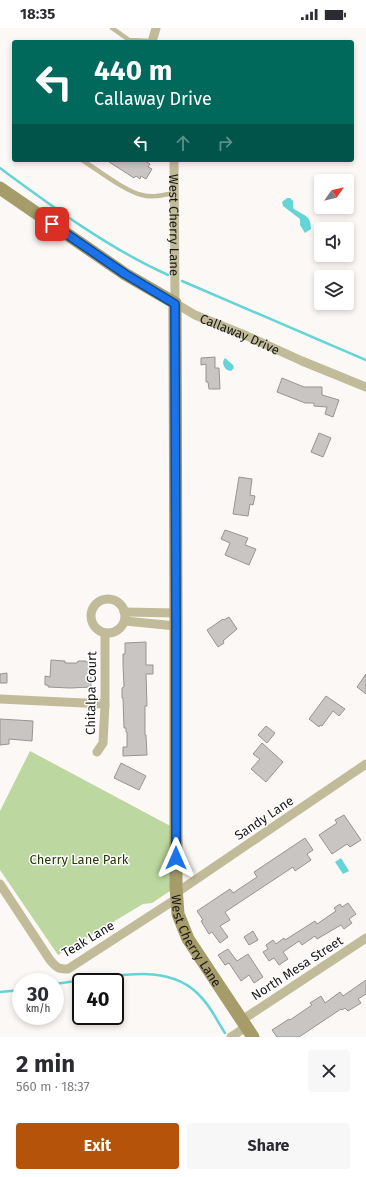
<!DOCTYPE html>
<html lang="en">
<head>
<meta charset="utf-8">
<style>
	body { margin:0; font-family:"Fira Sans",sans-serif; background:#f7f7f7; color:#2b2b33; height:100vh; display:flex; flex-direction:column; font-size:15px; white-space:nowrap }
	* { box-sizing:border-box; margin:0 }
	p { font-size:13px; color:#7c7c81 }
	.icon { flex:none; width:22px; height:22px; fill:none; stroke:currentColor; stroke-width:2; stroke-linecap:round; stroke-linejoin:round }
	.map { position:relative; height:1009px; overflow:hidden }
	.side { display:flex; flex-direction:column; background:#fff; flex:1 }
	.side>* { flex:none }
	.top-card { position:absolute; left:12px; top:12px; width:342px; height:122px; border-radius:4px; box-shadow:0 2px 6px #0003; background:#00695c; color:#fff; overflow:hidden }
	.needle { width:26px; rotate:56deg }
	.controls { position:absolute; left:314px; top:146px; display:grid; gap:8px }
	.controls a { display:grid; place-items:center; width:40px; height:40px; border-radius:4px; background:#fff; box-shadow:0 2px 6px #0003; font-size:20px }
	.speed { position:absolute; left:12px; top:945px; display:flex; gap:8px; font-size:20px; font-weight:700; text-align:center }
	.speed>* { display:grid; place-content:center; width:52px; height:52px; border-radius:50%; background:#fff; box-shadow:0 2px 6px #0003; line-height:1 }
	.speed small { font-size:10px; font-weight:400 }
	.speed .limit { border:2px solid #111; border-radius:6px; background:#fff; color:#111 }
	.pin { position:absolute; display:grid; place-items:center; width:34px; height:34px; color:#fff; margin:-17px; border-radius:8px; box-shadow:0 2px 6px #0006 }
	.me { position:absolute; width:44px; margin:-22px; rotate:0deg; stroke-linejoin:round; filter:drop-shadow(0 0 3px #0008) }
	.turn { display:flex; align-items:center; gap:14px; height:84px; padding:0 16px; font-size:18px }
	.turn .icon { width:52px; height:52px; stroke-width:2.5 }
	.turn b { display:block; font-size:28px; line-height:34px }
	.lanes { display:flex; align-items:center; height:38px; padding:0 16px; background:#0003; justify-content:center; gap:20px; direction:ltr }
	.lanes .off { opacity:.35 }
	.round { display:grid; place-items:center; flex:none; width:42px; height:42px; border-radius:4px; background:#f7f7f7 }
	.head { display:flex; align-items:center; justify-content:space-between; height:68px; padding:0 16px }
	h1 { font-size:24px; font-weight:700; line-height:30px }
	.primary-button { display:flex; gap:8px; margin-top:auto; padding:8px 16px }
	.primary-button a { flex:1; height:46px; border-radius:4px; background:#b45309; color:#fff; font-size:16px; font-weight:700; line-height:46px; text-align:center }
	.primary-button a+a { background:#f7f7f7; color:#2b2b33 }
	.status { display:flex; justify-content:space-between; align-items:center; height:28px; padding:0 20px; background:#fff; direction:ltr }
	.status svg { height:11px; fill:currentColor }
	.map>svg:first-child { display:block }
	.green { fill:#bcd79f }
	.water { fill:#65d4d6 }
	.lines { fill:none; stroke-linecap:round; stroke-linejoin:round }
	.stream { stroke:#65d4d6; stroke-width:2.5 }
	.building { fill:#c8c5c3; stroke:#979492 }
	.lane { stroke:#c1bb9a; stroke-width:4.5 }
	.street { stroke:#c1bb9a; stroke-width:9 }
	.secondary { stroke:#a59c6a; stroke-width:13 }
	.route-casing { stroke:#114b97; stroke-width:10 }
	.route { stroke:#1a73e8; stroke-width:7 }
	.labels { text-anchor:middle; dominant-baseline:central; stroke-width:3; stroke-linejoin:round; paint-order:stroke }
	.street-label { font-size:13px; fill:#191717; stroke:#fff }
	.park-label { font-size:13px; fill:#263a06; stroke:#fff }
</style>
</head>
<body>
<div class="status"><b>18:35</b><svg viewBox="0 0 49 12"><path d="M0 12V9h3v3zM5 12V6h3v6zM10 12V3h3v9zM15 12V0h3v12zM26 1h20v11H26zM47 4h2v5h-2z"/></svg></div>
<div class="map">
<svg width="366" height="1009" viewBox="0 0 366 1009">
	<rect width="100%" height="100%" fill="#fcf8f6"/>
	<path class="green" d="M30,723l146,78v58l-24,16 -9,1 -85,51 -58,-85v-59z"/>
	<path class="water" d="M287,170h3l3,3v7c10,8 18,6 18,21l-6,4 -5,-8v-6l-17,-13 -1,-4z
		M225,330c3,2 5,5 8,7l1,3 -3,3 -4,-1c-3,-3 -6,-7 -2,-12z
		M341,830l8,13 -6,3 -8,-12z"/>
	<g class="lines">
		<path class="stream" d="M0,140c53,39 108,80 168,107
			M182,253l184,79
			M55,956c14,-2 28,-4 42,-6 36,-5 78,-11 104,19 10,10 16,24 24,36
			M0,964l21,-2"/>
	</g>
	<path class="building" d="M106,132h38l6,4 -2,3 4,2 -6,10 -5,-3 -1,3 -4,-3 -2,2z
		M215,329v11h4l1,21h-11l-1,-7h-2v-18l-5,1v-7z
		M282,350l22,9h18v8l17,5 -6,17 -8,-3 2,-7 -13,-1v-3h-9l-28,-11z
		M319,405l12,5 -8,19 -12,-5z
		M239,449l13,2 -2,16 5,1 -2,9 -3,-1 -2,12 -15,-2z
		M225,502l23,8 -3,7 11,4 -7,16 -24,-10 5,-12 -9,-4z
		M229,589l8,12 -14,12 1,2 -6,4 -11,-17 16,-11 1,1z
		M146,614v23h7v9h-7l1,32h-2v29h1l1,20 -24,1v-9h4v-15h-1v-4h-2l-1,-30h-1v-10l2,-1 -1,-23v-10h2v-11z
		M51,632l14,1v2h12l1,-2h8v1l5,1v24l-21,1 -22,-1v-2h-3v-9l5,1z
		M7,645v10h-7v-9z
		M366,646v20l-9,-7z
		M326,668l19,13 -6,7 -6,-5 -11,15 -2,-1 -1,2 -10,-8z
		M0,691l33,2 -1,20 -23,-2v5l-9,1z
		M266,698l9,7 -8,10 -9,-8z
		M262,715l21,19 -17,20 -15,-13 9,-10 -7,-5z
		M121,735l25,13 -7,14 -25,-12z
		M344,787l17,25 -11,7 -3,-3 -15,10 -13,-19 18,-12 -2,-3z
		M305,810l8,12 -6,4 4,6 -16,11 -2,-4 -68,45 5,8 -10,6 8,11 -8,6 -8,-11 -3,2 -8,-13 2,-1 -6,-9 33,-22 3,4 24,-16 -3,-5z
		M348,875l8,11 -7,5 3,4 -8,6 -3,-4 -24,14 -2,-3 -13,9 -3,-4 -16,11 5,7 -9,6 -5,-7 -5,3 -6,-9 5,-3 -2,-4 7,-5 3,4 8,-6 1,2 30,-19 2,3 19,-13 -2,-3 6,-4 2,3z
		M253,903l5,9 -9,5 -5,-8z
		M228,921l9,12 11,-7 15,23 -9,6 -5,-8 -8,6 -12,-18 -4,2 -7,-10z
		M366,952v14l-8,5 3,4 -13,8 -3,-3 -3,2 -1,-1 -42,28h-22l-5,-7 17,-11 1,1 22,-15 -2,-2 11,-7 4,7 15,-11 3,4z"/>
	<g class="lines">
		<path class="lane" d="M112,0l17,12 22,1
			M82,132c16,10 44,32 60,35 11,3 21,0 32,-2"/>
		<g class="street">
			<path d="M152,14l4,-14"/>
			<path id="s1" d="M174,132l1,143 20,12 52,21 55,25 64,26"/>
			<circle cx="108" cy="588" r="17"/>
			<path d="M124,584l52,1"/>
			<path d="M125,593l51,5"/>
			<path d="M0,671l105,5"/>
			<path d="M97,724l6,-9 2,-39v-71"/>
			<path d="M0,856l50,76c7,8 8,9 18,9l108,-70"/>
			<path d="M176,865l190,-129"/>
			<path d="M242,992l124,-82"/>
			<path d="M231,1009l15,-10"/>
		</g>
		<path class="secondary" id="s2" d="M0,160l125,86 50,29 1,323v261l2,27 10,25 65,98"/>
	</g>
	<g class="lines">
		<defs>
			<path id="route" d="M52,196l73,50 50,30 1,322v232"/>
		</defs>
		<use href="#route" class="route-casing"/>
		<use href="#route" class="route"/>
	</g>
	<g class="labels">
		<g class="street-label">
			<text stroke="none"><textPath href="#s1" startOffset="65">West Cherry Lane</textPath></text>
			<text stroke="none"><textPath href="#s1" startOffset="215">Callaway Drive</textPath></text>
			<text transform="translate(91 665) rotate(-89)">Chitalpa Court</text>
			<text transform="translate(264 790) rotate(-34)">Sandy Lane</text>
			<text transform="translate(88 911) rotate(-31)">Teak Lane</text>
			<text stroke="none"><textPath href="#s2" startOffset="852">West Cherry Lane</textPath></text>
			<text transform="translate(297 940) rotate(-33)">North Mesa Street</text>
		</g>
		<g class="park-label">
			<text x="79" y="831">Cherry Lane Park</text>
		</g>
	</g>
</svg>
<div class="controls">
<a><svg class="needle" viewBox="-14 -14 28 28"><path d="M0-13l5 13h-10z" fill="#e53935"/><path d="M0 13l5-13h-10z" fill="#7c7c81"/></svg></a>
<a><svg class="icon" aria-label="sound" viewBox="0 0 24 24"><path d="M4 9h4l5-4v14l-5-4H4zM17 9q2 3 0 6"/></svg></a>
<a><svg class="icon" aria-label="layers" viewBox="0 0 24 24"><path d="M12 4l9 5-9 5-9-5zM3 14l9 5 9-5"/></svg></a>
</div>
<div class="speed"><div>30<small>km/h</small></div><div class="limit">40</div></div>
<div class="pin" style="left:52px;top:196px;background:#d93025"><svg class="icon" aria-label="arrive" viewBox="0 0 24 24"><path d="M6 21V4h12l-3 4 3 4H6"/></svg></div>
<svg class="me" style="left:176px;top:830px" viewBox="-20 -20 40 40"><path d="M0-17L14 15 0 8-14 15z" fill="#1a73e8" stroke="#fff" stroke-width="4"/></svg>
<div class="top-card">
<div class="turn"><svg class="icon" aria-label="left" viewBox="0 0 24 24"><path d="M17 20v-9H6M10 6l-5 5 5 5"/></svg><div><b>440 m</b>Callaway Drive</div></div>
<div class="lanes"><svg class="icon" aria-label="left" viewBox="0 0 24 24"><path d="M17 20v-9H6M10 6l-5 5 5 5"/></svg><svg class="icon off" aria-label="ahead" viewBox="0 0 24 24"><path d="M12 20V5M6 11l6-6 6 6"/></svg><svg class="icon off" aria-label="right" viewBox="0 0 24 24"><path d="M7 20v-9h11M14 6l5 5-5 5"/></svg></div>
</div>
</div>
<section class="side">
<div class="head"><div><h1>2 min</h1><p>560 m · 18:37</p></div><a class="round"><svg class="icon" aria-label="close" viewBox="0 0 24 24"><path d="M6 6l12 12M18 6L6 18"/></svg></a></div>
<div class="primary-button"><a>Exit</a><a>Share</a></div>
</section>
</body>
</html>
